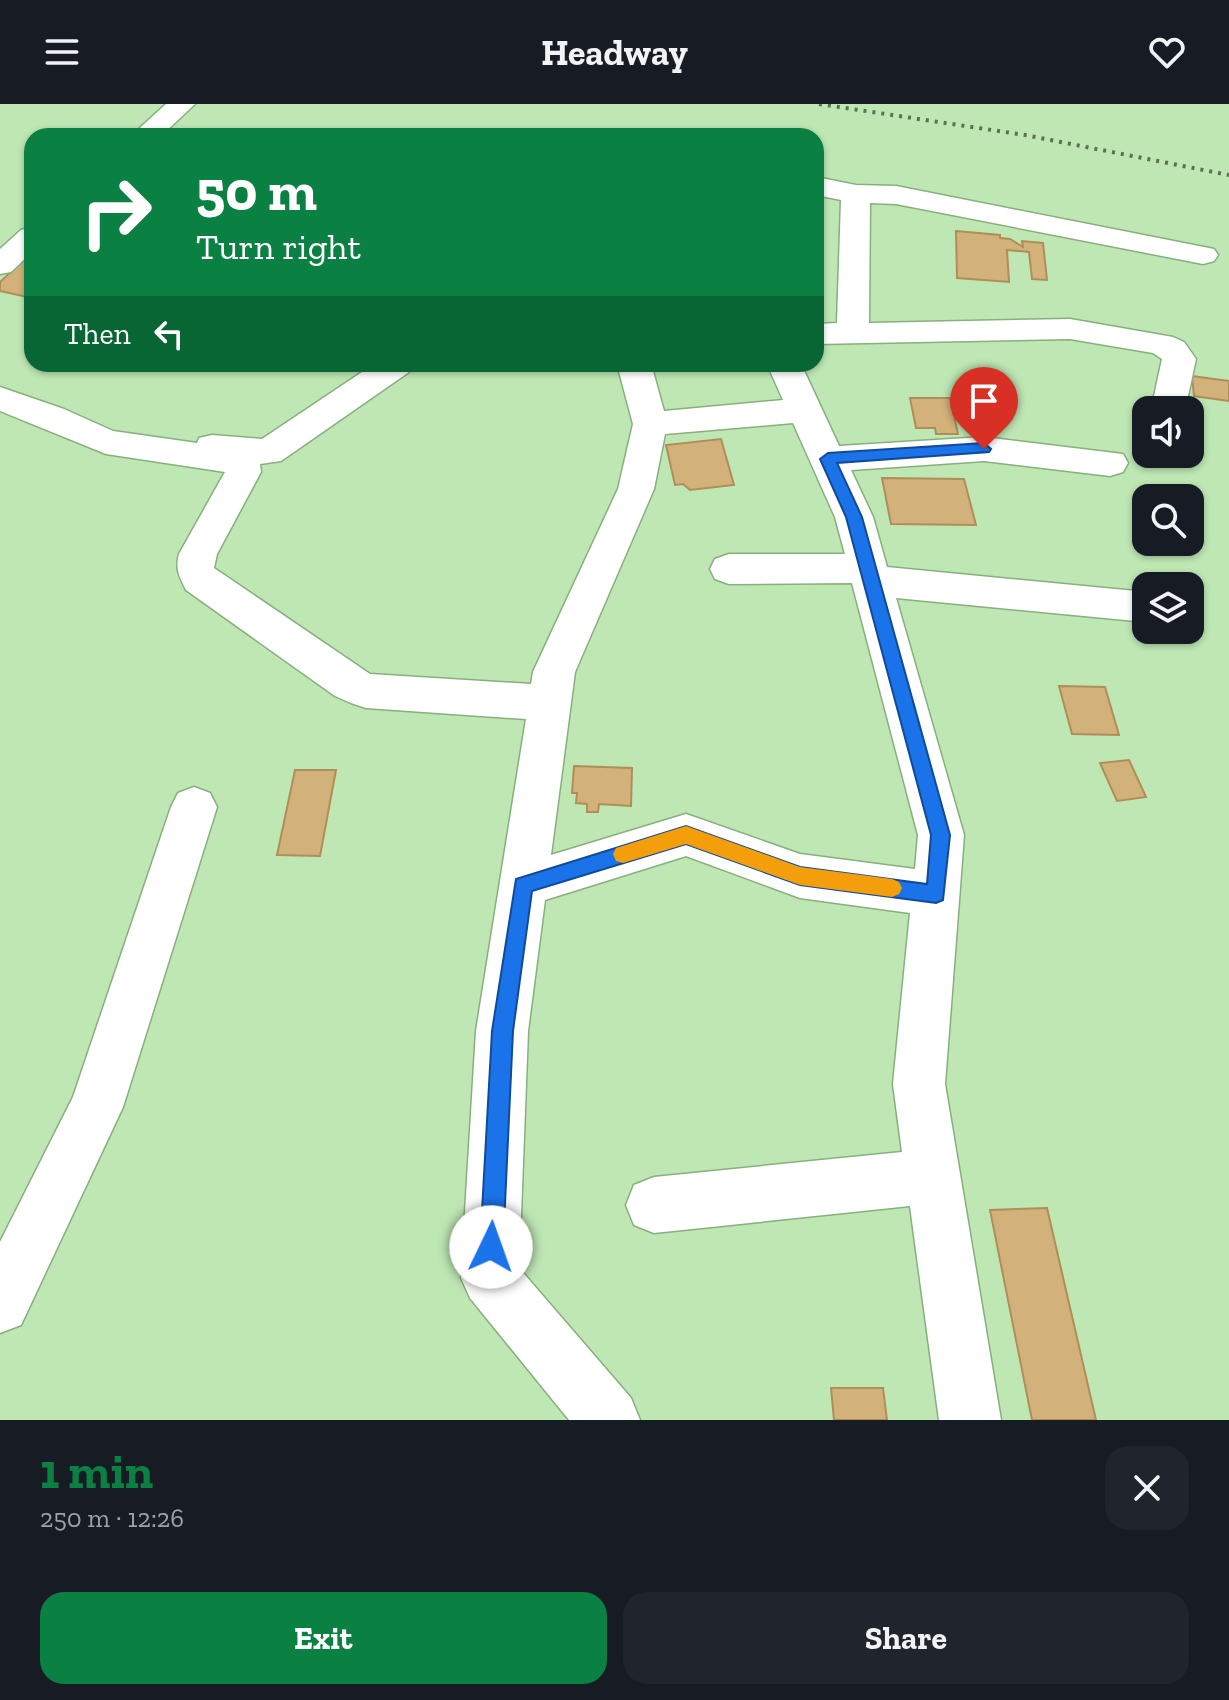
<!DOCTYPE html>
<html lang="en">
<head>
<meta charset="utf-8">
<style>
	body { margin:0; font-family:"Zilla Slab",serif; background:#20242c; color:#f1f3f6; height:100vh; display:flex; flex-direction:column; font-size:30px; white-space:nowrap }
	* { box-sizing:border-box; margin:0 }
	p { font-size:26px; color:#9ea1a6 }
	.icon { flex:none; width:44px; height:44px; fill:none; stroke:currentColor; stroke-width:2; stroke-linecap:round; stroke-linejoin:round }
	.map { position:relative; height:1316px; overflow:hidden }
	.drawer { display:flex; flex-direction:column; background:#171b24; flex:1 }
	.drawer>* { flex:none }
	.banner { position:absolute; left:24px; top:24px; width:800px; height:244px; border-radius:24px; box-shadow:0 2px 6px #0004; background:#0b8043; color:#fff; overflow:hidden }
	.controls { position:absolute; left:1132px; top:292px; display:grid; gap:16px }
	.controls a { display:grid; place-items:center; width:72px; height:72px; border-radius:16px; background:#171b24; box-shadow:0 2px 6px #0004; font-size:40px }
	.pin { position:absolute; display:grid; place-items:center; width:68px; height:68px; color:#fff; margin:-82px -34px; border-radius:50% 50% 50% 0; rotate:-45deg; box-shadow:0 0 8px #0007 }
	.pin .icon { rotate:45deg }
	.me { position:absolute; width:88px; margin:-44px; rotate:3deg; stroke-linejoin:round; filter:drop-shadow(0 0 6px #0008) }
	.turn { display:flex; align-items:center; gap:28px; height:168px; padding:0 40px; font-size:36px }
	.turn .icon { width:104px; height:104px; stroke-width:2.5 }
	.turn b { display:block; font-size:56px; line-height:68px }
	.then { display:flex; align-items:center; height:76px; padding:0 40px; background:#0003; gap:16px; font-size:30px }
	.round { display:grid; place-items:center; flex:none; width:84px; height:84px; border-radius:24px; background:#20242c }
	.summary { display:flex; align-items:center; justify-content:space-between; height:136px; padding:0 40px }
	h1 { font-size:48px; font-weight:700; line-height:60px; color:#0b8043 }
	.button { display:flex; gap:16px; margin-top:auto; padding:16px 40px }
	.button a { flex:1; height:92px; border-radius:24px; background:#0b8043; color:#fff; font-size:32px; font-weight:700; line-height:92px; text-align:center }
	.button a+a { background:#20242c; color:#f1f3f6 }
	header { display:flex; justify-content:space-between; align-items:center; height:104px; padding:0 40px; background:#171b24; font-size:36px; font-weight:700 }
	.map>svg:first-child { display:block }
	.building { fill:#d3b17a; stroke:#af8e59; stroke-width:2 }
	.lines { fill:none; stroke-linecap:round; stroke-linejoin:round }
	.minor-casing { stroke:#88af7e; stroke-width:3 }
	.minor { fill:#fff; fill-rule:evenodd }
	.rail { stroke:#597252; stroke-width:4; stroke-dasharray:3 6; stroke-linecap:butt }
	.route { fill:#1a73e8; stroke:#114b97; stroke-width:2 }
	.slow { fill:#f59e0b }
</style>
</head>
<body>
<header><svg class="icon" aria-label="menu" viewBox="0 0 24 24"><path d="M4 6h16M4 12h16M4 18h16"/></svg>Headway<svg class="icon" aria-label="heart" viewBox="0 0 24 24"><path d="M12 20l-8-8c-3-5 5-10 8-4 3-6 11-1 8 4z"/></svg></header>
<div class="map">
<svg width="1229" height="1316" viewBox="0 0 1229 1316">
	<rect width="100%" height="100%" fill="#bee7b4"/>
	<path class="building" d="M956,127l44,4v3l10,1 13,8 -1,-6 21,2 4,37 -15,-1 -3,-27 -22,-2 2,32 -52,-4z
		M32,148v46l-32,-7v-9z
		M1192,272l37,5v20l-35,-5z
		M910,294h40l8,36h-22l-1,-6h-19z
		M721,335l13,46 -44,5 -7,-6 -8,1 -9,-40z
		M882,374l82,1 12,46 -85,-1z
		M1059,582l46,1 14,48 -47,-1z
		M1129,656l17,37 -29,4 -17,-38z
		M574,662l58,2 -1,38 -32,-2 -1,8h-11v-8l-11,-1 1,-10h-5z
		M295,666h41l-16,86 -43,-1z
		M1047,1104l49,212h-64l-42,-210z
		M831,1284h52l4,32h-53z"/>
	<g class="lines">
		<defs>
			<path id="minor" d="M166,0h29l-34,32h-30z
				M816,73l40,8 40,1 318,63 4,6 -4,6 -11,3 -307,-60 -26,-1 -1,120 201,-4 103,18 11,5 12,17 -11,51h-34l11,-51 -9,-6 -83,-14 -254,5v-20l21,-1 4,-123 -25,-5z
				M32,123v25l-21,20 -11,2v-25l21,-19z
				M374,260h40l-5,8 -128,89 -21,3 1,8 -44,82 -3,14 156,106 161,10 2,-12 85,-183 15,-65 -16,-60h34l13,47 119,-11 -16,-36h34l38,82 145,-9 139,17 5,9 -5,9 -13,4 -126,-15 -133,9 22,47 14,50 259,25v30l-250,-24 68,237 -19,249 56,336h-62l-29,-214 -256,27 -20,-8 -8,-20 8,-20 20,-8 248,-25 -9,-68 17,-171 -110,-15 -114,-42 -141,44 -17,131 -9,237 112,130 9,22h-71l-99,-122 -9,-20 15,-247 50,-312 -160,-11 -15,-5 -16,-7 -149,-106c-7,-14 -11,-21 -7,-36l46,-82 -119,-18 -106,-43v-24l64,22 49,22 84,12 2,-5 13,-3 50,4zM793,319l42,94 10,37h-116l-14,5 -5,10 5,10 14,5 123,-1 66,252 -3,34 -115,-15 -114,-40 -135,41 24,-183 79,-183 11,-55z
				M194,683l16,6 7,14 -94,300 -102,218 -21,8v-91l73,-145 98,-290 7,-14z"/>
		</defs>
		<use href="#minor" class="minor-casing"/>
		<use href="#minor" class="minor"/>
		<path class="rail" d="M819,0l206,31 204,40"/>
	</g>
	<path class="route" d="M984,339l7,6 -2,3 -152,11 25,54 88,318 -7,65 -7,3 -136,-18 -114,-41 -154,47 -19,140 -10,216 -3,9 -9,3 -8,-3 -3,-9 12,-216 24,-152 170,-53 114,41 127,17 4,-49 -85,-318 -26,-58 8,-6z"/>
	<path class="slow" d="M686,722l114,41 92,12 7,3 3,6 -3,6 -7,3 -92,-12 -114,-41 -63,19 -7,-2 -3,-7 3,-6z"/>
</svg>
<div class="controls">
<a><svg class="icon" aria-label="sound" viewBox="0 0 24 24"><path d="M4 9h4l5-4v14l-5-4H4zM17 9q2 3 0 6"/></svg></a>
<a><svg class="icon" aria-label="search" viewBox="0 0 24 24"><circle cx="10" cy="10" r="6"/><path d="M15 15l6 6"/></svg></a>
<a><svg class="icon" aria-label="layers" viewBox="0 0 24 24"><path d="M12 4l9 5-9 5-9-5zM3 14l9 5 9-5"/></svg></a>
</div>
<div class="pin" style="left:984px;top:345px;background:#d93025"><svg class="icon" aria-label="arrive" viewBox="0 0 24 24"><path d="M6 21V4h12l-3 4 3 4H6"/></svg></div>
<svg class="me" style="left:491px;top:1143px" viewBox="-20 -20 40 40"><circle r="19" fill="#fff"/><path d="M0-13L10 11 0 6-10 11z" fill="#1a73e8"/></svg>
<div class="banner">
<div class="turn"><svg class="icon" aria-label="right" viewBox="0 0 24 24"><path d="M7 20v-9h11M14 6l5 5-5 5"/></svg><div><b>50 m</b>Turn right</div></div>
<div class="then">Then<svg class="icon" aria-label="left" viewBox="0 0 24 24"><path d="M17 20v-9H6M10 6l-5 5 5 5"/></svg></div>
</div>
</div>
<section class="drawer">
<div class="summary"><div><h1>1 min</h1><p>250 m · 12:26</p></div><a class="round"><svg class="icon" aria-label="close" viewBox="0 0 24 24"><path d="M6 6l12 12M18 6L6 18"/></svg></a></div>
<div class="button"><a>Exit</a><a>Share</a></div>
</section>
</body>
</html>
